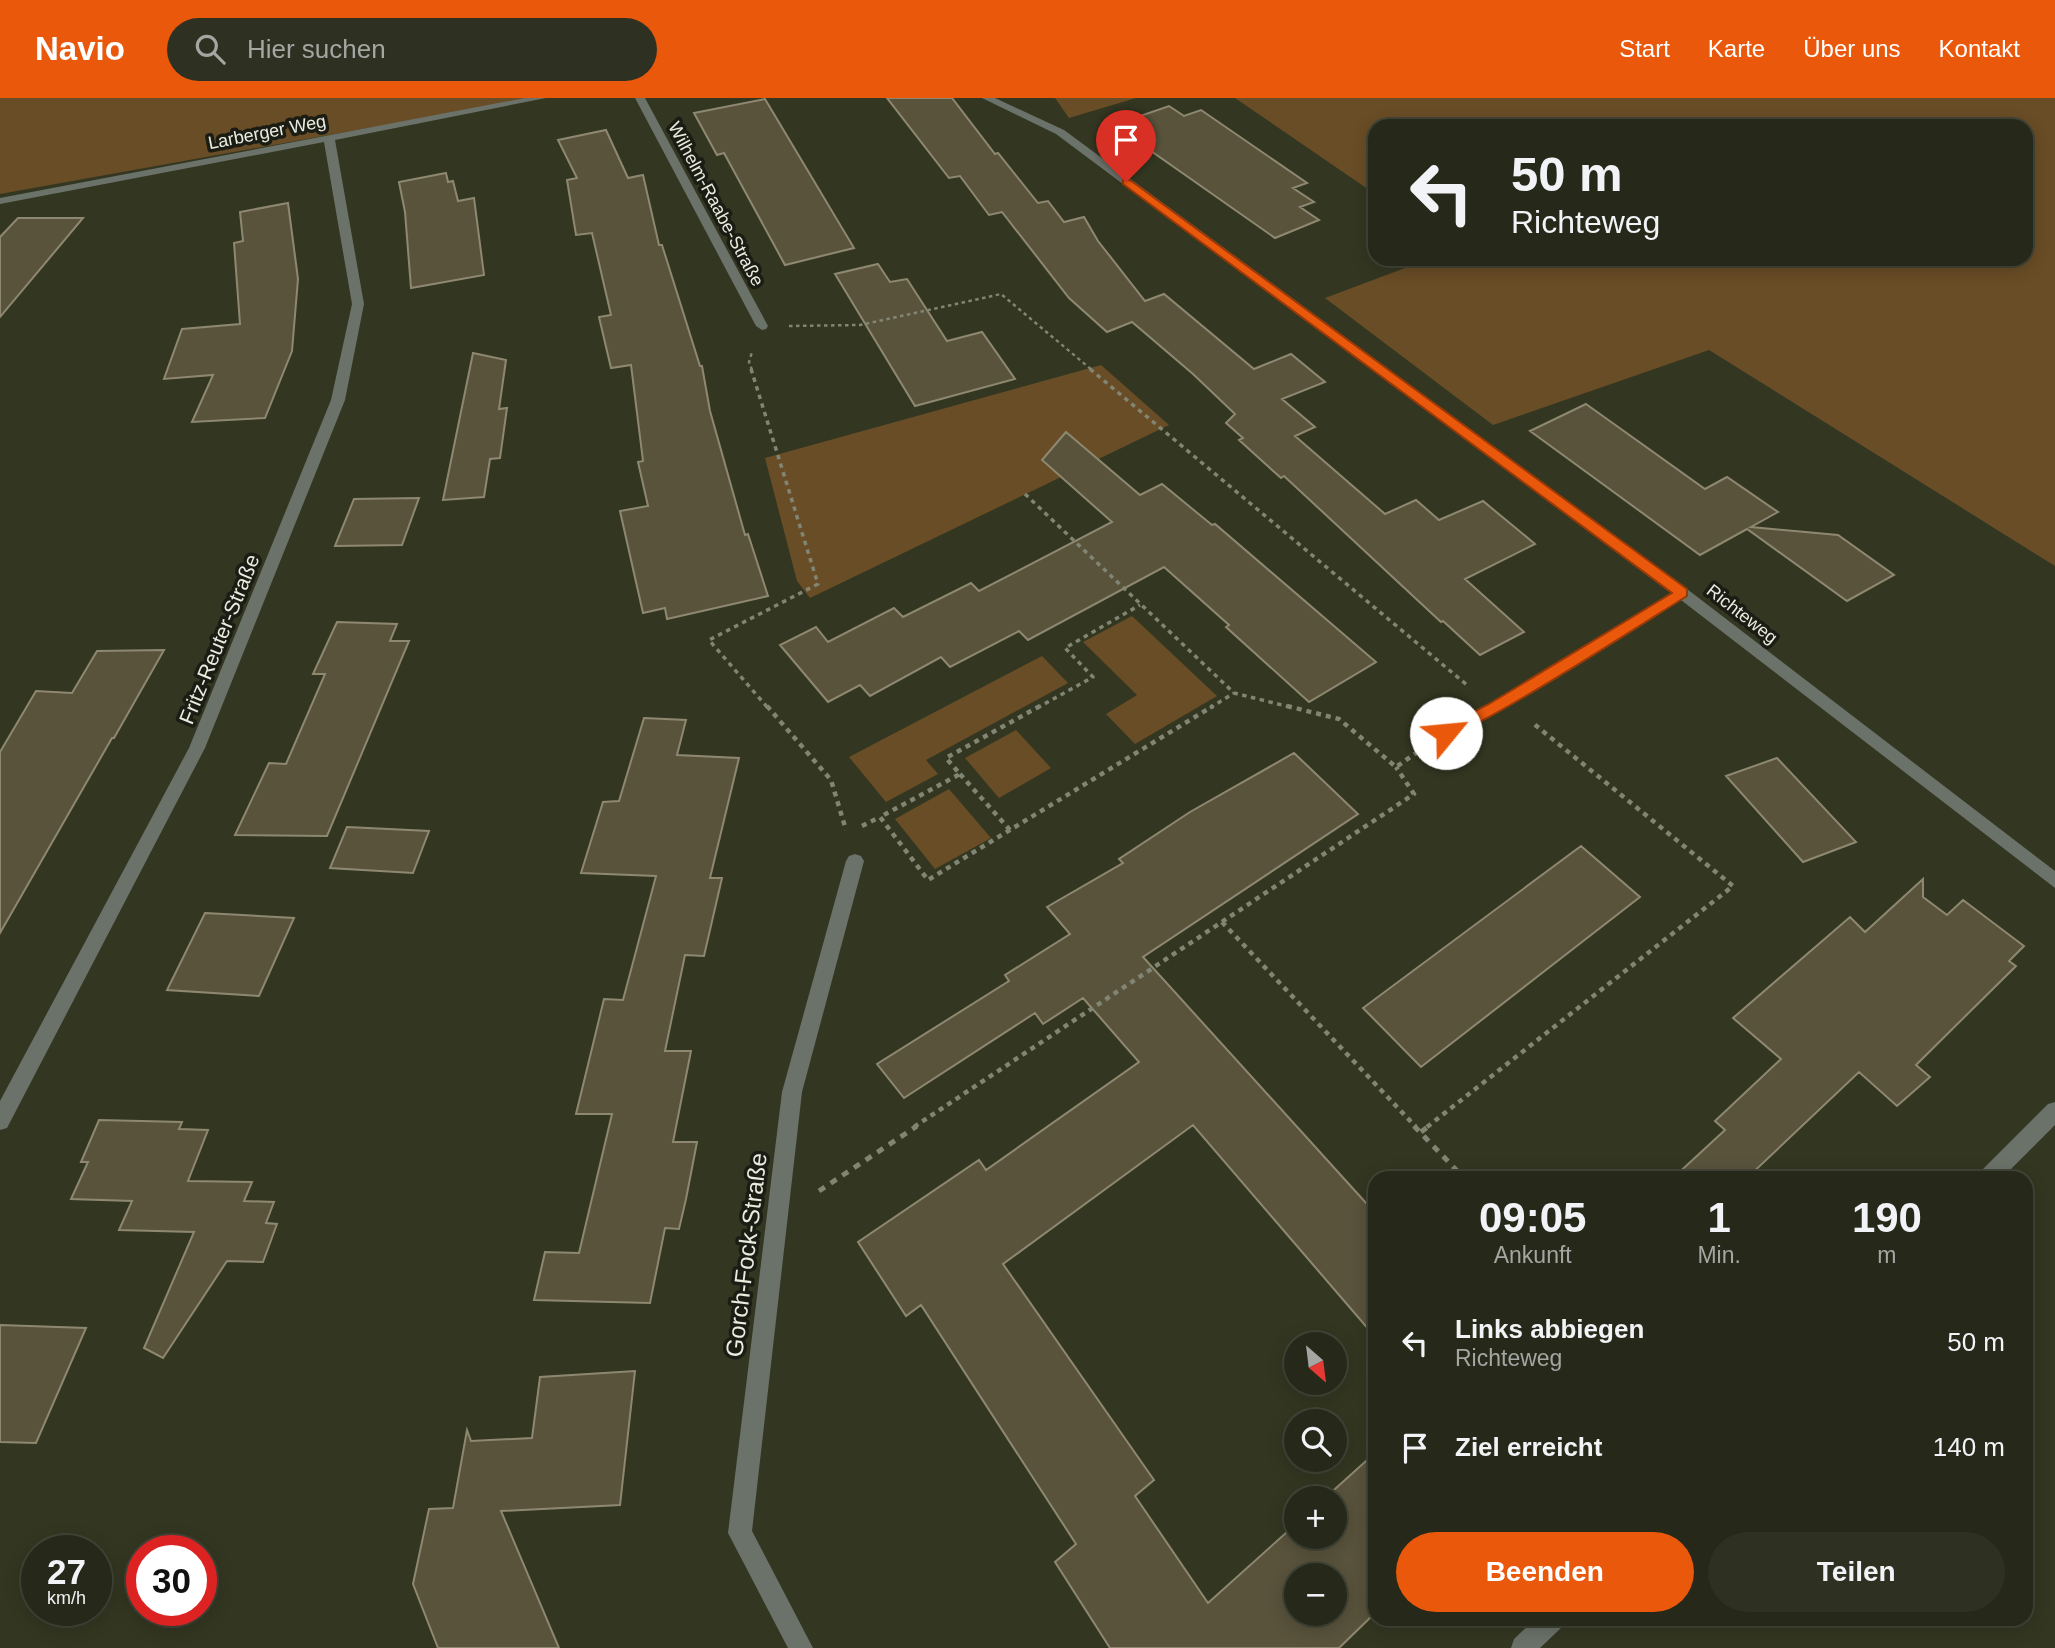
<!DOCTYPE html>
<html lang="de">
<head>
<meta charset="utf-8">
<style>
	body { margin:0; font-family:Helvetica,sans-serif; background:#2e3122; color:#f1f3f6; height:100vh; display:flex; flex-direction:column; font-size:26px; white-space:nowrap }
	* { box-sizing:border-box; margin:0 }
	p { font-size:23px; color:#a4a6a2 }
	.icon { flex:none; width:38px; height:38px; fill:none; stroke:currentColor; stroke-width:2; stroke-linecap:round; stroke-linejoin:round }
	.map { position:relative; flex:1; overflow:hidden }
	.sheet { position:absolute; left:1368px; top:1073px; width:665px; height:455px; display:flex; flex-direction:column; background:#262919; border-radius:21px; box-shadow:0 4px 18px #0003,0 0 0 2px #424538 }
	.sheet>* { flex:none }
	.banner { position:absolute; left:1368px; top:21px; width:665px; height:147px; border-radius:21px; box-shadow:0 4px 18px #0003,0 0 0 2px #424538; background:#262919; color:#f1f3f6; overflow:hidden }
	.needle { width:46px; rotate:152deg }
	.buttons { position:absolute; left:1284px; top:1234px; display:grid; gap:14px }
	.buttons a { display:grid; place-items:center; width:63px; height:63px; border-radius:50%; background:#262919; box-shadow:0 4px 18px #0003,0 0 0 2px #424538; font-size:35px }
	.speed { position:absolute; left:21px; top:1437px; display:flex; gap:14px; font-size:35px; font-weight:700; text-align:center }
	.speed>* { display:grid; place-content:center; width:91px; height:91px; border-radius:50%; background:#262919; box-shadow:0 4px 18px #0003,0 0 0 2px #424538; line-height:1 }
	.speed small { font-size:18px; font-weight:400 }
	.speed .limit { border:10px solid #d22; background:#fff; color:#111 }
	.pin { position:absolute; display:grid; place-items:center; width:60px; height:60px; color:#fff; margin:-72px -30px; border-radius:50% 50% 50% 0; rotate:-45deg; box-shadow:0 0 7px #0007 }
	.pin .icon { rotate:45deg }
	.me { position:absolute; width:77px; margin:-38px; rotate:62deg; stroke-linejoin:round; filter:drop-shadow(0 0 5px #0008) }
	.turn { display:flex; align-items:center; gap:24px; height:147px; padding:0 28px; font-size:32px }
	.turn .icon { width:91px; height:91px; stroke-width:2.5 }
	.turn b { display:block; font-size:49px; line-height:60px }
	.eta { display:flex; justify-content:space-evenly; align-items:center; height:119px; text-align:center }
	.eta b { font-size:42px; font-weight:800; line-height:49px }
	.primary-button { display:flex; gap:14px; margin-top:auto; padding:14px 28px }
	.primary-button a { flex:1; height:80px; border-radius:42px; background:#ea580c; color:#fff; font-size:28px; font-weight:800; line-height:80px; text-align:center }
	.primary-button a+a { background:#2e3122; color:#f1f3f6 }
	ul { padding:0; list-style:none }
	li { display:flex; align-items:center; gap:21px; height:105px; padding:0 28px }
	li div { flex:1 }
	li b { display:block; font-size:26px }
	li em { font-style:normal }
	header { display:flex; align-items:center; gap:42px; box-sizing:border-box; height:98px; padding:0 35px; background:#ea580c; color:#fff }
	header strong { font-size:33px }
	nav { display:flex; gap:38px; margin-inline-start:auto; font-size:24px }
	.search { width:490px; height:63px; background:#2e3122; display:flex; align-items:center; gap:18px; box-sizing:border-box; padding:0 24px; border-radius:38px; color:#a4a6a2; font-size:26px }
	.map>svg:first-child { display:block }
	.green { fill:#694d26 }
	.building { fill:#59533c; stroke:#8f8870; stroke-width:2; fill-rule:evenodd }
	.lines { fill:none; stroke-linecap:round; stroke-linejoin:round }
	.path-far3 { stroke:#818573; stroke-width:2.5; stroke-dasharray:3.5 3.5; stroke-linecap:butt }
	.path-far2 { stroke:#818573; stroke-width:3.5; stroke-dasharray:4.5 4.5; stroke-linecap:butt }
	.path-far1 { stroke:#818573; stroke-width:4.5; stroke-dasharray:5 5; stroke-linecap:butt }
	.path { stroke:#818573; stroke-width:5; stroke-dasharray:7 7; stroke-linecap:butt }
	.minor { fill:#6b7269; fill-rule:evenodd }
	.route { fill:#ea580c; stroke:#983908; stroke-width:2 }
	.labels { text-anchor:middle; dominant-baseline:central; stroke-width:7; stroke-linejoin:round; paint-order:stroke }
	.far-street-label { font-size:18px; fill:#e9ecdf; stroke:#1b1d14 }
	.street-label { font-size:21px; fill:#e9ecdf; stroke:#1b1d14 }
	.near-street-label { font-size:24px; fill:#e9ecdf; stroke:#1b1d14 }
</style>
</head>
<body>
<header>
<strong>Navio</strong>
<div class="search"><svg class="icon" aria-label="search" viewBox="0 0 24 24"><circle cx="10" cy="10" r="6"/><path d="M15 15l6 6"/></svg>Hier suchen</div>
<nav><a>Start</a><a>Karte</a><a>Über uns</a><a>Kontakt</a></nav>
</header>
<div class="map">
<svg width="2055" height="1550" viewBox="0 0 2055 1550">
	<rect width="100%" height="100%" fill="#333721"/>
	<path class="green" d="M0,0h535l-535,96z
		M1055,0h81l-67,20z
		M1235,0h820v468l-346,-216 -216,75 -168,-127 104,-39h597v-133h-650l-1,68z
		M1101,267l68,60 -359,173 -13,-17 -32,-123z
		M1132,518l85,80 -82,48 -29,-30 31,-19 -54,-53z
		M1042,558l26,27 -142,77 12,14 -52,28 -37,-45z
		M1016,632l35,38 -52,30 -34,-40z
		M949,691l42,49 -56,31 -40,-50z"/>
	<path class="building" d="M887,0h65l43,56 3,-1 40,50 10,-2 16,21 20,-5 14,24 47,60 19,-7 90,75 37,-15 34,28 -43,17 33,28 -20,9 90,78 31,-14 23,20 44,-19 52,43 -70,35 59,53 -44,23 -37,-34 -2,1 -157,-146 -3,2 -42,-38 4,-2 -17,-15 9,-9 -42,-40 -61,-52 -25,10 -38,-34 -67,-86 -13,3 -29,-39 -11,2z
		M765,1l89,149 -69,17 -61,-112 -7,2 -23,-42z
		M1169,8l15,10 17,-6 106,73 -14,5 21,14 -14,5 19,13 -44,18 -161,-113z
		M606,32l22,48 15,-3 16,70h3l38,121h2l8,45 35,124 3,-1 20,62 -101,23 -2,-11 -22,5 -23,-102 28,-5 -10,-44 5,-1 -12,-96 -20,3 -12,-51 12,-2 -19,-82 -16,2 -9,-55 10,-2 -19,-38z
		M446,75l2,9 5,-1 5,20 16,-3 10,77 -73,13 -6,-76 -6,-30z
		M288,105l10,76 -6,72 -27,67 -73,4 21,-47 -49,4 18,-50 58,-5 -6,-81 9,-2 -3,-29z
		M18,120h65l-83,99v-80z
		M878,166l12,18 17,-3 40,62 35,-9 33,47 -100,27 -80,-132z
		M473,255l33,7 -7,49 8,-1 -7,50 -10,1 -6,38 -41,3z
		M1586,306l119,85 22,-12 51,35 -27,15 87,8 56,40 -47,26 -100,-72 -47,26 -170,-124z
		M1066,334l74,63 22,-11 50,41 3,-1 161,138 -67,40 -83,-75 3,-2 -65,-58 -136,73 -9,-9 -69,36 -9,-10 -71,39 -10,-11 -32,17 -48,-57 36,-18 12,15 66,-34 9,9 68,-34 8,8 133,-69 -70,-62z
		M419,400l-17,47 -67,1 19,-47z
		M337,524l60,2 -7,17h19l-82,195 -92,-1 34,-72 17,1 39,-90h-12z
		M164,552l-50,88h-2l-112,195v-181l36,-61 36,2 25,-42z
		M644,620l42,2 -9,35 62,3 -29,120h12l-18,78 -19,-1 -20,96h26l-18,91h24l-11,57 -7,30 -14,-1 -15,75 -116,-3 11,-48 34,1 33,-139h-36l28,-115 19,1 33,-124 -75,-3 22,-71 16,-1z
		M1294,655l64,61 -215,143 233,257v124l-183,-213 -190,139 151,216 -19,16 73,107 89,-80v13h38v-38h-10l51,-46v160l-37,36h-229l-55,-86 21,-18 -155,-239 -15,11 -48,-74 121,-82 7,10 153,-108 -56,-64 -40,26 -8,-11 -131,85 -27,-34 132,-83 -4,-6 65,-41 -23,-27 76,-44 -4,-4 71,-47zM1297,1477h38v39h-38z
		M1777,660l79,84 -53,20 -77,-86z
		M347,729l82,4 -16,42 -83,-5z
		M1581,748l59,51 -219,170 -58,-59z
		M1923,781v18l24,18 16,-15 61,46 -15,15 7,5 -100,99 14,12 -33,29 -38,-34 -112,106h-74l52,-48 -10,-9 66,-62 -48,-41 117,-101 15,15z
		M205,815l89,5 -35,78 -92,-6z
		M99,1022l83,2 -3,7 29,1 -20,51 64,1 -8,19 30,1 -8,21 11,1 -14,38 -36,-1 -64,97 -19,-10 50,-116 -75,-2 13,-29 -61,-2 17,-37h-7z
		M0,1227l86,3 -50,115 -36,-1z
		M635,1273l-15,134 -119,6 58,137h-121l-25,-64 16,-75 24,-1 14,-78 4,11 61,-3 8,-61z"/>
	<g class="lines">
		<path class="path-far3" d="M789,228l71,-1 141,-31 91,76
			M752,272l-3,-8 3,-10"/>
		<path class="path-far2" d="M751,271l67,215 -109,56 59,68
			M1090,271l377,316
			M1025,396l209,199 60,15
			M1037,610l56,-31 -28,-29 75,-43
			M1210,610l24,-15"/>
		<path class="path-far1" d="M767,608l64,74 15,50
			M1040,608l-94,52 14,16 -80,43 48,63 285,-174
			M1287,608l52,13 57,48 23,-16
			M960,676l50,56
			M862,728l18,-9
			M1222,824l194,205
			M914,1029l500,-333 -18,-27
			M1427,1029l306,-241 -199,-162"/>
		<path class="path" d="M1414,1028l50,52
			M1421,1034l8,-6
			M819,1093l98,-65"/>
		<path class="minor" d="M525,0h21l-211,42 29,164 -19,96 -140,348 -198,380 -7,2v-29l189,-353 142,-348 21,-96 -28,-162 -324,62v-6z
			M635,0h10l123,228 -2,3 -4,1 -6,-4z
			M982,0h13l69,32 623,459 368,282v17l-374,-288c-30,19 -221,144 -241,137l-2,-4 2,-4 48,-25 183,-111 -615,-459z
			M855,756l6,2 3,5 -62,231 -50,439 61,117h-25l-60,-115 54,-441 64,-231 3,-5z
			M2055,1004v23l-53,53h-24l3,-7 67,-67z
			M1535,1521h29l-3,9 -21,20h-29l3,-9z"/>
	</g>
	<path class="route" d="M1123,82h7l557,409v7c-31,19 -227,147 -246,141l-2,-4 2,-4 48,-25 183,-111 -549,-409z"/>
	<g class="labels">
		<g class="far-street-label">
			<text transform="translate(267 34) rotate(-11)">Larberger Weg</text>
			<text transform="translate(716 106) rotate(62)">Wilhelm-Raabe-Straße</text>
			<text transform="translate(1742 516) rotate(38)">Richteweg</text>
		</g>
		<g class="street-label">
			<text transform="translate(219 541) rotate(-68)">Fritz-Reuter-Straße</text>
		</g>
		<g class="near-street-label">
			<text transform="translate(746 1157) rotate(-83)">Gorch-Fock-Straße</text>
		</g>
	</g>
</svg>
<div class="buttons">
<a><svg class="needle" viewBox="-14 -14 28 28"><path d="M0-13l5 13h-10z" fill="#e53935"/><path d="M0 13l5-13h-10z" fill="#a4a6a2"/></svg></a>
<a><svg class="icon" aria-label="search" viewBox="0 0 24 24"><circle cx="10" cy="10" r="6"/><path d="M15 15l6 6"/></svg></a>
<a>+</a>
<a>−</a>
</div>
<div class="speed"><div>27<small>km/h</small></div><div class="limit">30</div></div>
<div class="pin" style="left:1126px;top:84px;background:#d93025"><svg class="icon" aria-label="arrive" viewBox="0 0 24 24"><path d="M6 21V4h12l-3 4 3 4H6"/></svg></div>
<svg class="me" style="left:1446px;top:635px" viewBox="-20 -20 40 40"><circle r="19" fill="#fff"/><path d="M0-13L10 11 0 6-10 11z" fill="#ea580c"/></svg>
<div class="banner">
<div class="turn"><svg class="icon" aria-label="left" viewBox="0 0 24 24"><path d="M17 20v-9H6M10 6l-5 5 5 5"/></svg><div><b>50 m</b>Richteweg</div></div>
</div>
<section class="sheet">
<div class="eta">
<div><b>09:05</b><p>Ankunft</p></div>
<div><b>1</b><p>Min.</p></div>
<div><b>190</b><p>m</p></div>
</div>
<ul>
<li><svg class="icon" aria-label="left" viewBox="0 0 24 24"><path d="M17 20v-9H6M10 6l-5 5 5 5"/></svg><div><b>Links abbiegen</b><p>Richteweg</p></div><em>50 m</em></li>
<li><svg class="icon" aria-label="arrive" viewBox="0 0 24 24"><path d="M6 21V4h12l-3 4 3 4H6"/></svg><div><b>Ziel erreicht</b></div><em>140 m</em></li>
</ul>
<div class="primary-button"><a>Beenden</a><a>Teilen</a></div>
</section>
</div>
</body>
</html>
